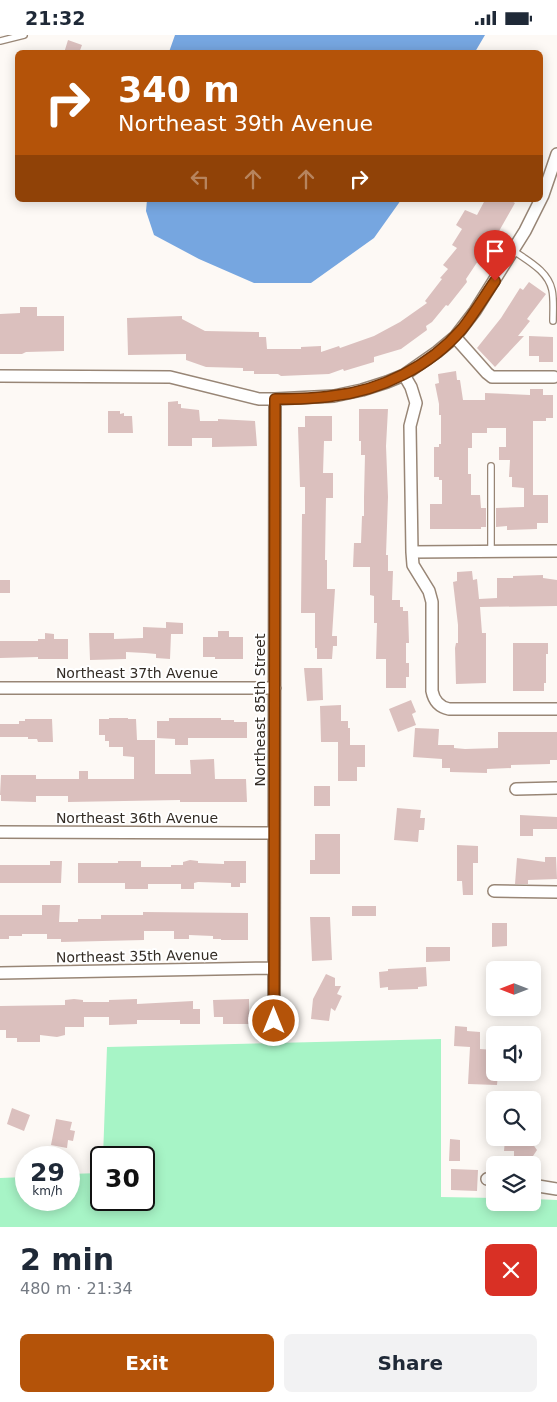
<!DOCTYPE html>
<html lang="en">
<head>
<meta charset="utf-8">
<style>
	body { margin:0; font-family:"DejaVu Sans",sans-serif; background:#f2f2f3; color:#1f2937; height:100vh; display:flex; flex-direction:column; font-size:19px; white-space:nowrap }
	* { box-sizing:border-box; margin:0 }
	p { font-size:16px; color:#747a83 }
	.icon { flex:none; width:28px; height:28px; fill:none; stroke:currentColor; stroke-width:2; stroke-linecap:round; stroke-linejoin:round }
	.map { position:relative; height:1192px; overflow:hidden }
	.side { display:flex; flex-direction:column; background:#fff; flex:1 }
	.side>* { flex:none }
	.guide { position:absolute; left:15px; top:15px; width:528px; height:152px; border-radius:8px; box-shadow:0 2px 12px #0003; background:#b45309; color:#fff; overflow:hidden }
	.needle { width:32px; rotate:270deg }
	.controls { position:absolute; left:486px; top:926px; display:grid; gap:10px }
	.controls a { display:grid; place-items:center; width:55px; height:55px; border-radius:8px; background:#fff; box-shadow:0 2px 12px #0003; font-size:25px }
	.speed { position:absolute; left:15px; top:1111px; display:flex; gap:10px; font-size:25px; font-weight:700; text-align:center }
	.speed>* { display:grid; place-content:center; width:65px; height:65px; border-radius:50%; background:#fff; box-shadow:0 2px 12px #0003; line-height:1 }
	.speed small { font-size:12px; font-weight:400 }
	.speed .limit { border:2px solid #111; border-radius:8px; background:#fff; color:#111 }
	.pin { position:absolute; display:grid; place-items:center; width:42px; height:42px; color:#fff; margin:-51px -21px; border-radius:50% 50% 50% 0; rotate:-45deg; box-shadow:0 0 5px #0007 }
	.pin .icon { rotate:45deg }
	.me { position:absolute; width:55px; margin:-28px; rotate:0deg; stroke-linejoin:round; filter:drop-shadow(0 0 4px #0008) }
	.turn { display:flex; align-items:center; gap:18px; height:105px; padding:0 20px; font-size:22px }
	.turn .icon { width:65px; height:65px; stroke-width:2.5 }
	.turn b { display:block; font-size:35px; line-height:42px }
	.lanes { display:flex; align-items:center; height:48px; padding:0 20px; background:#0003; justify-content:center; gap:25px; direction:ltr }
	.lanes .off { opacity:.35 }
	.round { display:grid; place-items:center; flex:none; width:52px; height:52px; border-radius:8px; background:#f2f2f3 }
	.overview { display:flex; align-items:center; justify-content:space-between; height:85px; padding:0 20px }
	h1 { font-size:30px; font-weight:700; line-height:38px }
	.cta { display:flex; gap:10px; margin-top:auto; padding:10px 20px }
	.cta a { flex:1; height:58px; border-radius:8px; background:#b45309; color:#fff; font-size:20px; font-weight:700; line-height:58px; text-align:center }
	.cta a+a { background:#f2f2f3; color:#1f2937 }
	.status { display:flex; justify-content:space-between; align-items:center; height:35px; padding:0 25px; background:#fff; direction:ltr }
	.status svg { height:14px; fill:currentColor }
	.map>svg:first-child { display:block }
	.green { fill:#a7f4c6 }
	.water { fill:#76a6e0 }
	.building { fill:#dbc0be }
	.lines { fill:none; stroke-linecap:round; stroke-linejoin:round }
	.lane-casing { stroke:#988676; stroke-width:8 }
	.street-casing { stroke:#988676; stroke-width:14 }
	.lane { stroke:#fff; stroke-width:5.5 }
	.street { stroke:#fff; stroke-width:11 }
	.route-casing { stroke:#753606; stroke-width:12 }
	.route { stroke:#b45309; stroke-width:9 }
	.labels { text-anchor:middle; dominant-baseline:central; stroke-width:4; stroke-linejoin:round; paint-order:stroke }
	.street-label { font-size:14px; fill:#332c25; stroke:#fff }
</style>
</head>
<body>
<div class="status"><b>21:32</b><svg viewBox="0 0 49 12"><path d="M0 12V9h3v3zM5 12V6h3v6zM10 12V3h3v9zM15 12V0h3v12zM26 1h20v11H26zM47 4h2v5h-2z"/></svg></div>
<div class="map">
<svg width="557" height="1192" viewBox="0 0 557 1192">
	<rect width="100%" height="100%" fill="#fdf9f5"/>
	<path class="green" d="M441,1004v158l54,1v5h37l1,-4 24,1v27h-557v-49l26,-1v23h43v-26l32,-1v27h43v-43h-41l4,-110z"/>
	<path class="water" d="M175,0h310l-10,17h-306z
		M147,165h254l-27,38 -63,45h-57l-55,-24 -45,-24 -8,-24z"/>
	<path class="building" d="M68,5l14,5 -3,8h-15z
		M485,165h25l5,3 -25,44 -2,-1 -22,33 1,3 -19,24 -2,-1 -14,17 -6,4 1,4 -26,19 -27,8v5l-30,9 -1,-2 -14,5 -48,2 -3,-2h-24v-3h-11v-3l-37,-1 -20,-7v-6l-58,1 -1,-37 55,-2v3l23,12 54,1v5h7l1,12h34v-2l20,-1v6l18,-6 1,2 34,-12 26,-14 27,-19 -2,-2 17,-22 -2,-1 8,-9 -5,-4 14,-17 -5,-3 10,-16 -6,-4 9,-15 12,5z
		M529,247l17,12 -19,25 3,2 -12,15h6l-29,31 -18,-19 24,-30 19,-30 3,2z
		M20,272h17v9h27v35l-38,1 -4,2h-22v-40l20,-1z
		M529,301l24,1v25h-14v-6h-10z
		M456,336l1,9h3l3,20h22v-7l45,2v-6h13v6h10v23h-7v3h-13v74h15v28h-11v6l-30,1v-4l-11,1v-19l28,-1v-19l-12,-1v-10h-3l1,-17h-11v-13h7v-19h-19v5h-15v15h-4v26h3v21h9l1,13h5v19h-5v2h-51v-25h12v-24h-3v-3h-5v-30h5v-3h2v-29h-2v-11l-4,-20 4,-1 -1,-9z
		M178,366v3h3v4l18,2 1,11h18v-2l37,2 2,25 -45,1v-9h-20v8h-24v-44z
		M359,374h29l-2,37 2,51 -2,58h2v16h5l-1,29h8v7h3v4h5l1,32h-3v20h3v14h-3v11h-20v-29h-10l1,-36h-3v-27l-4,-1v-28h-17l1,-24h7l1,-27h2v-19l1,-42h-4v-14h-2z
		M108,376h12v3l4,-1v3h8l1,17h-25z
		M305,381h27v25h-8l-1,32h10v25h-7l-1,62h2v29h8l-3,47h5v10h-4l-1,13h-15v-11h-2v-35h-14l1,-99h3v-27h-5l-2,-60h7z
		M472,536l1,9 4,-1 2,20 18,-1v-20h16v-2l30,-1v3l14,2v26l-77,1 2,26h4v50l-30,1 -1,-36 1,-5h2v-18l-5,-43 4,-1v-9z
		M0,545h10v13h-10z
		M166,587l17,1v11h-12l-1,25 -14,-1v-4l-11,-1 -19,-1v7l-36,1 -1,-27h25v6l29,-1v-11l23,1z
		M218,596h11v6h14v22h-28v-2h-12v-20h15z
		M45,598l9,1v5h14v20h-30v-2l-38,1v-17h38v-2h7z
		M513,608h35v11h-2v29h-2v8h-31z
		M304,633h18l1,32 -16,1z
		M411,665l5,12 -4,2 4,11 -18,7 -9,-23z
		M341,670v16h7v7h2v17h15v22h-8v14h-19v-39h-17l-1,-36z
		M109,683h19v1h8l1,21h18v34h36l-1,-14 24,-1 1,20h31l1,23h-67v-2l-112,2v-6h-32v6l-35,-1v-6h-1l1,-20h35v4h43v-8h9v8h46v-22l-11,-1v-9h-14v-6h-4v-6h-6v-16h10z
		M169,683h52v2h13v2h13v16h-59v7h-13v-6l-18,-1v-17h12z
		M25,684h27l1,23h-15l-1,-3h-9v-2h-28v-13h19v-3h6z
		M415,693l24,1 -1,16h16v3l11,1 33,-1v-16h59v28h-7v4l-39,1v3l-24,1v4l-37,-1v-4h-8v-9l-29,-2z
		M314,751h16v20h-16z
		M397,773l24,2 -1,8h5l-1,12h-5l-1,12 -24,-2z
		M520,780l37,2v12h-24v7h-13z
		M315,799h25v40h-30v-14h5z
		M457,810l21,1v17h-5v32h-10l-1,-14h-5z
		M545,822h11l1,22 -29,1v4h-13l2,-26 28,4z
		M190,825l8,1v2l26,1v-3h22v22h-6v4h-9v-4l-33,-1 -4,1v6h-13v-5h-33v5h-23v-6h-47v-20h40v-2h23v6h30v-2h12v-3z
		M50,826h12l-1,22h-61v-18h50z
		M42,870h18l-1,17h19v-3h23v-4h42v-3l105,1v27h-27v-1h-8v-3l-24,-1v4h-15v-8h-30v9l-83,2v-3h-14v-5h-25v2h-13v3h-9v-24h42z
		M352,871h24v10h-24z
		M310,882h20l2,43 -20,1z
		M492,888h15v23l-15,1z
		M426,912h24v14l-24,1z
		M426,932l1,19 -9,1v2l-30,1v-3l-8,1 -1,-16 9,-1v-2z
		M326,939l9,4v8h6l-4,8 5,2 -7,15 -4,-3 -2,13 -18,-2 2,-20z
		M74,964l9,1v2h26v-2l28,-1v5l56,-3v8h7v15h-20v-4h-43v4l-28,1v-8h-25v10h-19v8l-8,2 -17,-2v7h-23v-4h-11v-8h-6v-24l65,-1v-5z
		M249,964v25h-26v-7h-9l-1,-17z
		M455,991l12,1v4l13,1v17l14,1 1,23h3l-1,12 -29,-1 2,-37 -16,-1z
		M12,1073l18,7 -6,16 -17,-7z
		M56,1084l16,3 -2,8 5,1 -2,10 -5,-1 -1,8 -16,-3z
		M450,1104l10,1v21h-11z
		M505,1104l21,1v3h6l5,7 -4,6h-8v8h-11v-13h-10z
		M451,1134l27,1 -1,21 -26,-1z"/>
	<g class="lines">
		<defs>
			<path id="lane" d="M0,6l24,-6
				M514,216c14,10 34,20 38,39 2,9 1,21 1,31
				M491,517v-86"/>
			<path id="street" d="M455,302l32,36 5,4h62
				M404,340l7,12 5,16 -6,23 2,126 1,13 16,26 3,11v89c2,10 7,16 17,18h108
				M0,341l170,1 89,22h16l59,-3 28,-6 25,-8 17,-7 33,-23 18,-15 20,-26 50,-80 18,-36 14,-41
				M412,517l145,-1
				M0,653h275
				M516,754l41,-1
				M0,797l274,1
				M494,856l63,1
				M0,938l274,-5
				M274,986l1,-622
				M487,1144l8,1
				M532,1150l25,4"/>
		</defs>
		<use href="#lane" class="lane-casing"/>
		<use href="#street" class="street-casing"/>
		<use href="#lane" class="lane"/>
		<use href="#street" class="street"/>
	</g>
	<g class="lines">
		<defs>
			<path id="route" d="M274,986l1,-622c19,0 38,0 57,-3 49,-5 98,-30 130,-67 12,-15 22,-32 33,-48"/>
		</defs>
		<use href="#route" class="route-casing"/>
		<use href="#route" class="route"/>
	</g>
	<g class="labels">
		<g class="street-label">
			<text x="137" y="638">Northeast 37th Avenue</text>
			<text transform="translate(260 675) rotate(-90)">Northeast 85th Street</text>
			<text x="137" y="783">Northeast 36th Avenue</text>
			<text transform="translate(137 921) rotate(-1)">Northeast 35th Avenue</text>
		</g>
	</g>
</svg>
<div class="controls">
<a><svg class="needle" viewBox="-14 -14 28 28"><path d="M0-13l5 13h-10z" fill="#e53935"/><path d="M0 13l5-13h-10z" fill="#747a83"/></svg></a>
<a><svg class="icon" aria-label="sound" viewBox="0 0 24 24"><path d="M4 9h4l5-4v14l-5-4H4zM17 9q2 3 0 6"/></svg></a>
<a><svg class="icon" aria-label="search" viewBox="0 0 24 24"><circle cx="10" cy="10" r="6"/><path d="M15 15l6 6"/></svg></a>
<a><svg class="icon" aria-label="layers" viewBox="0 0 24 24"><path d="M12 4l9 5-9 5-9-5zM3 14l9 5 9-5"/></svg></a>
</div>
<div class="speed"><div>29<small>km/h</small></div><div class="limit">30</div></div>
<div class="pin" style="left:495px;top:246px;background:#d93025"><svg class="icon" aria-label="arrive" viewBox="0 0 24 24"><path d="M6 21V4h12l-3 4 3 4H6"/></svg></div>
<svg class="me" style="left:274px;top:986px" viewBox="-20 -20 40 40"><circle r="17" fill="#b45309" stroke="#fff" stroke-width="3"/><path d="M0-11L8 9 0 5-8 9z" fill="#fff"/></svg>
<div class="guide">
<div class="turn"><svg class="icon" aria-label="right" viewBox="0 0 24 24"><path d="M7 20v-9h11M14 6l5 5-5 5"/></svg><div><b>340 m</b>Northeast 39th Avenue</div></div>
<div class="lanes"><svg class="icon off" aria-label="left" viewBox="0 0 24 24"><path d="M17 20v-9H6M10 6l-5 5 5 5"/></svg><svg class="icon off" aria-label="ahead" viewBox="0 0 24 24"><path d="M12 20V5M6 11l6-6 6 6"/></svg><svg class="icon off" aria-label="ahead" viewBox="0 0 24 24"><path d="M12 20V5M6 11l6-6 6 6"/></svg><svg class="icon" aria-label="right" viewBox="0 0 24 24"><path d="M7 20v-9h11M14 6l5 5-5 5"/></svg></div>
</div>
</div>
<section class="side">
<div class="overview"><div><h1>2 min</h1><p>480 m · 21:34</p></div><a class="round" style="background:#d93025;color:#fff"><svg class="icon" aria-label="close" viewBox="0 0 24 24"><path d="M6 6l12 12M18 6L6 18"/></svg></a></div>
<div class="cta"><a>Exit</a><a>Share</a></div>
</section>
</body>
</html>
